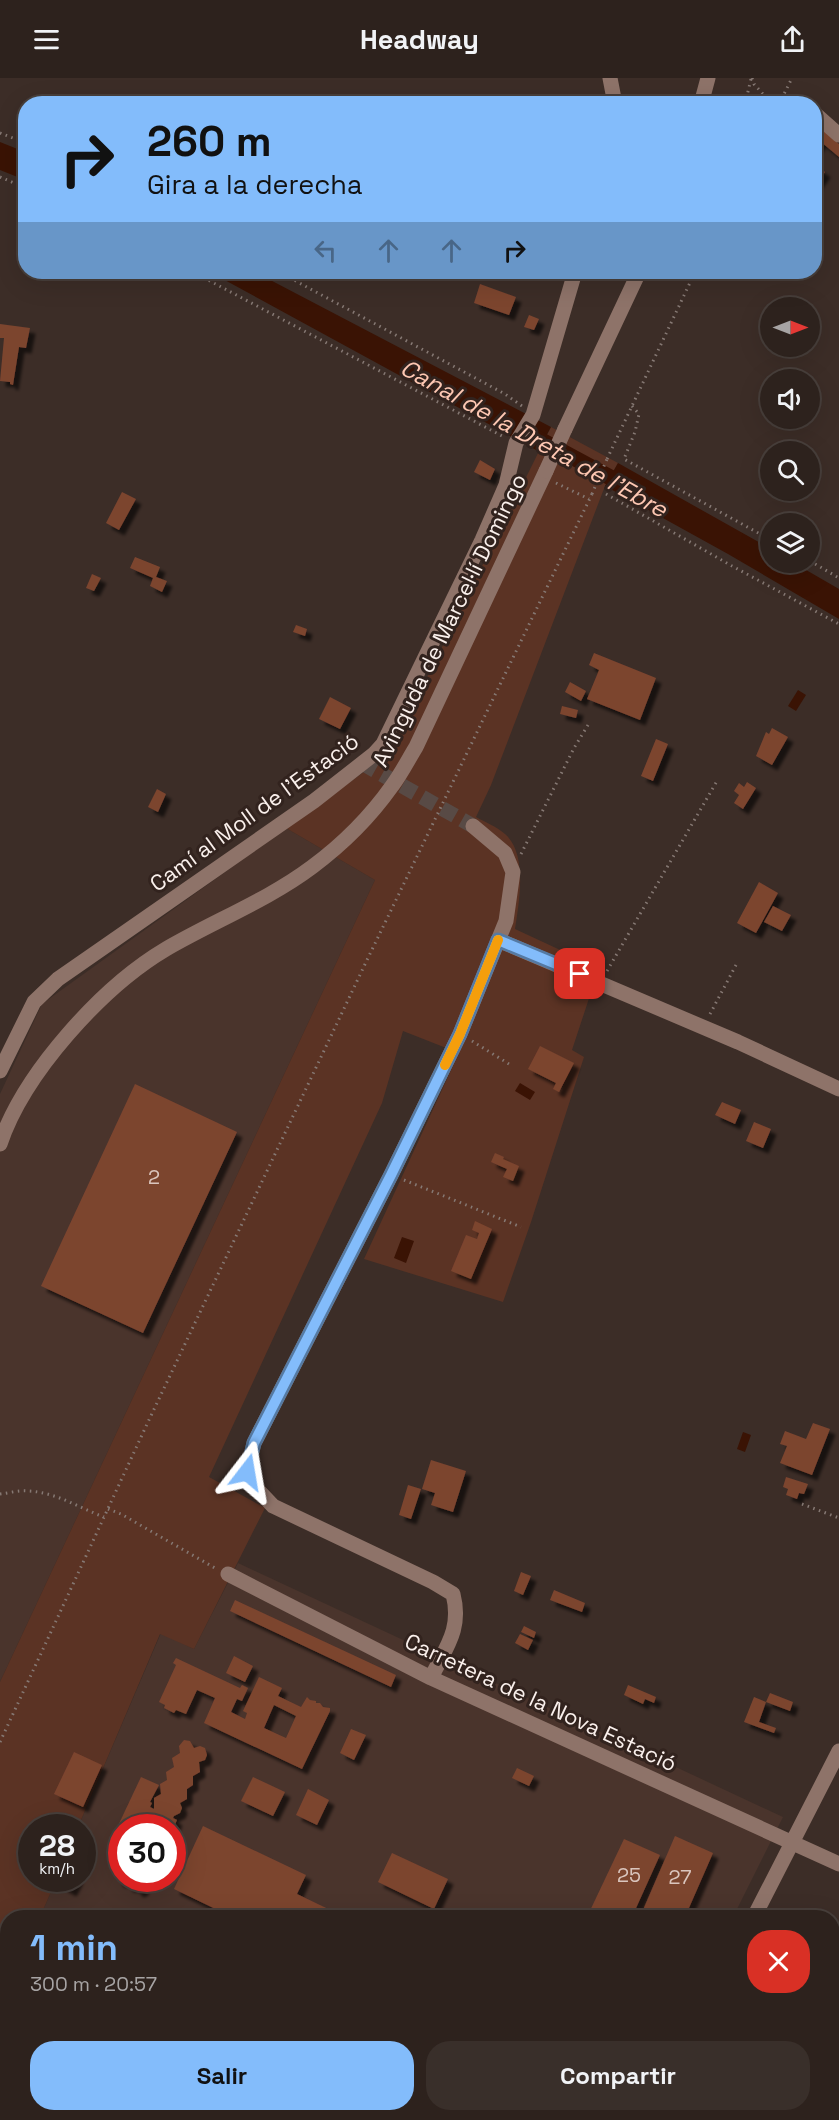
<!DOCTYPE html>
<html lang="es">
<head>
<meta charset="utf-8">
<style>
	body { margin:0; font-family:"Space Grotesk",sans-serif; background:#392f2a; color:#f1f3f6; height:100vh; display:flex; flex-direction:column; font-size:22px; white-space:nowrap }
	* { box-sizing:border-box; margin:0 }
	p { font-size:20px; color:#a7a4a4 }
	.icon { flex:none; width:33px; height:33px; fill:none; stroke:currentColor; stroke-width:2; stroke-linecap:round; stroke-linejoin:round }
	.map { position:relative; flex:1; overflow:hidden }
	.side { position:absolute; left:0px; top:1832px; width:840px; height:212px; display:flex; flex-direction:column; background:#2d221d; border-radius:24px 24px 0 0; box-shadow:0 6px 24px #0002,0 0 0 2px #483f3b }
	.side>* { flex:none }
	.hud { position:absolute; left:18px; top:18px; width:804px; height:183px; border-radius:24px; box-shadow:0 6px 24px #0002,0 0 0 2px #483f3b; background:#83bcfb; color:#111; overflow:hidden }
	.needle { width:39px; rotate:90deg }
	.tools { position:absolute; left:760px; top:219px; display:grid; gap:12px }
	.tools a { display:grid; place-items:center; width:60px; height:60px; border-radius:50%; background:#2d221d; box-shadow:0 6px 24px #0002,0 0 0 2px #483f3b; font-size:30px }
	.speed { position:absolute; left:18px; top:1736px; display:flex; gap:12px; font-size:30px; font-weight:700; text-align:center }
	.speed>* { display:grid; place-content:center; width:78px; height:78px; border-radius:50%; background:#2d221d; box-shadow:0 6px 24px #0002,0 0 0 2px #483f3b; line-height:1 }
	.speed small { font-size:15px; font-weight:400 }
	.speed .limit { border:9px solid #d22; background:#fff; color:#111 }
	.pin { position:absolute; display:grid; place-items:center; width:51px; height:51px; color:#fff; margin:-26px; border-radius:12px; box-shadow:0 3px 9px #0006 }
	.me { position:absolute; width:66px; margin:-33px; rotate:14deg; stroke-linejoin:round; filter:drop-shadow(0 0 4px #0008) }
	.turn { display:flex; align-items:center; gap:21px; height:126px; padding:0 30px; font-size:27px }
	.turn .icon { width:78px; height:78px; stroke-width:2.5 }
	.turn b { display:block; font-size:42px; line-height:51px }
	.lanes { display:flex; align-items:center; height:57px; padding:0 30px; background:#0003; justify-content:center; gap:30px; direction:ltr }
	.lanes .off { opacity:.35 }
	.round { display:grid; place-items:center; flex:none; width:63px; height:63px; border-radius:24px; background:#392f2a }
	.head { display:flex; align-items:center; justify-content:space-between; height:102px; padding:0 30px }
	h1 { font-size:36px; font-weight:600; line-height:45px; color:#83bcfb }
	.action { display:flex; gap:12px; margin-top:auto; padding:12px 30px }
	.action a { flex:1; height:69px; border-radius:24px; background:#83bcfb; color:#111; font-size:24px; font-weight:600; line-height:69px; text-align:center }
	.action a+a { background:#392f2a; color:#f1f3f6 }
	header { display:flex; justify-content:space-between; align-items:center; height:78px; padding:0 30px; background:#2d221d; font-size:27px; font-weight:600 }
	.map>svg:first-child { display:block }
	.built { fill:#4a342c; fill-rule:evenodd }
	.green { fill:#5b3324 }
	.water { fill:#3a1304 }
	.lines { fill:none; stroke-linecap:round; stroke-linejoin:round }
	.canal { stroke:#3a1304; stroke-width:16 }
	.building { fill:#7c442f; fill-rule:evenodd; filter:url(#shadow) }
	.minor-tunnel { stroke:#584a45; stroke-width:15; stroke-dasharray:15 8; stroke-linecap:butt }
	.path { stroke:#867974; stroke-width:3; stroke-dasharray:1.5 4.5; stroke-linecap:butt }
	.minor { stroke:#8e7369; stroke-width:15 }
	.path-bridge { stroke:#867974; stroke-width:3; stroke-dasharray:1.5 4.5; stroke-linecap:butt }
	.minor-bridge { stroke:#8e7369; stroke-width:15 }
	.route-casing { stroke:#557aa3; stroke-width:15 }
	.route { stroke:#83bcfb; stroke-width:10 }
	.slow { stroke:#f59e0b; stroke-width:10 }
	.labels { text-anchor:middle; dominant-baseline:central; stroke-width:6; stroke-linejoin:round; paint-order:stroke }
	.number-label { font-size:20px; fill:#dac5bd }
	.street-label { font-size:22px; fill:#faf0ec; stroke:#32231e }
	.water-label { font-size:24px; font-style:italic; fill:#fdc7b2; stroke:#32231e }
</style>
</head>
<body>
<header><svg class="icon" aria-label="menu" viewBox="0 0 24 24"><path d="M4 6h16M4 12h16M4 18h16"/></svg>Headway<svg class="icon" aria-label="share" viewBox="0 0 24 24"><path d="M12 15V3M7 8l5-5 5 5M5 13v7h14v-7"/></svg></header>
<div class="map">
<svg width="839" height="2042" viewBox="0 0 839 2042">
	<defs>
		<filter id="shadow"><feDropShadow dx="5.5" dy="5.5" stdDeviation="1.5" flood-color="#0009"/></filter>
	</defs>
	<rect width="100%" height="100%" fill="#3c2d27"/>
	<path class="built" d="M286,750l89,52 -375,802v-588l42,-90z
		M238,1485l545,254 -50,100h-693l17,-39h25v-51h-4l83,-194 33,16zM122,1749h50v51h-50z
		M466,2036h168l-3,6h-166z"/>
	<path class="green" d="M551,349l67,36 -13,23 -114,299 -15,32c9,5 21,10 29,17 23,20 14,69 10,95l84,39 -27,82 12,7 -53,165 -28,80 -139,-43 95,-206 -56,-22 -21,72 -173,374 56,31 -71,141 -34,-15 -82,193h-46v51h25l-17,39h-32l-1,66 -7,9v-310l375,-802 -89,-52 103,-74z
		M0,1995l7,10 1,31h38l6,6h-52z"/>
	<path class="water" d="M0,64l25,10v28l-25,-10z
		M210,194h45l296,155 -13,24z
		M618,385l153,86v13l23,1 45,26v30l-111,-65 -123,-68z
		M798,612l8,5 -10,16 -8,-5z
		M520,1005l15,9 -5,8 -15,-9z
		M402,1159l12,4 -8,22 -12,-5z
		M743,1354l8,3 -6,17 -8,-3z"/>
	<g class="lines">
		<path class="canal" d="M524,353l104,56"/>
	</g>
	<path class="building" d="M814,44l25,22v13l-18,-15 -7,9z
		M814,86l11,8 -11,16z
		M480,206l36,13 -7,18 -35,-12z
		M529,237l10,4 -5,11 -10,-3z
		M0,246l30,4 -4,20 -7,-1 -6,38 -3,-1v-2l-10,-1 4,-43h-4z
		M480,382l15,9 -5,11 -16,-8z
		M122,414l14,7 -17,31 -13,-7z
		M135,479l25,10 -4,10 11,4 -5,11 -12,-6 3,-8 -23,-10z
		M92,496l9,4 -7,13 -8,-3z
		M296,547l11,4 -2,7 -12,-4z
		M594,575l62,25 -16,42 -53,-21 12,-29 -10,-5z
		M570,604l16,9 -5,10 -16,-9z
		M330,619l21,11 -11,21 -21,-10z
		M562,628l16,4 -2,8 -16,-4z
		M772,650l16,9 -16,28 -16,-9 10,-24 3,2z
		M656,661l12,5 -15,37 -12,-5z
		M747,704l9,6 -13,21 -9,-6 5,-8 -5,-4 5,-8 5,4z
		M157,711l9,5 -8,18 -10,-5z
		M759,804l19,11 -22,40 -19,-10z
		M773,828l18,9 -9,16 -18,-9z
		M540,968l34,17 -15,29 -6,-3 3,-6 -28,-14z
		M135,1006l102,48 -94,201 -102,-47z
		M722,1024l19,8 -6,14 -20,-9z
		M754,1044l17,7 -8,19 -17,-7z
		M495,1075l9,4 -1,2 16,7 -6,15 -10,-4 4,-8 -16,-7z
		M475,1143l17,8 -21,50 -20,-8 15,-36 11,4 2,-6 -7,-3z
		M813,1345l17,6 -18,46 -32,-12 7,-17 -7,-2 5,-13 21,8z
		M431,1382l35,11 -13,41 -22,-7 4,-12 -13,-4z
		M786,1399l22,7 -4,10 -5,-1 -2,6 -11,-4 2,-6 -5,-2z
		M408,1407l13,4 -10,30 -12,-4z
		M521,1494l10,4 -8,19 -9,-4z
		M554,1512l31,13 -3,9 -32,-12z
		M235,1522l161,75 -5,12 -161,-76z
		M524,1548l12,6 -2,6 -13,-6z
		M520,1556l13,6 -5,10 -13,-7z
		M234,1578l19,10 -8,16 -19,-9z
		M176,1580l64,30 2,-3 6,3 -6,13 -5,-2 -6,13 14,7 2,-6 -4,-2 16,-34 23,11 -4,8 23,11 6,-10 3,3 6,1v2h4l3,4 7,1v3l-28,58 -98,-46 11,-25 -18,-8 -11,24 -10,-4 -2,3 -10,-5 1,-3 -6,-3 17,-37 -3,-2zM274,1627l22,11 -10,22 -22,-10z
		M628,1607l28,12 -2,6 -9,-4 -2,5 -19,-9z
		M770,1615l23,9 -3,9 -24,-9z
		M754,1619l12,5 -7,20 17,6 -2,5 -30,-11z
		M351,1651l15,6 -12,25 -14,-7z
		M184,1662l6,1 4,7 6,-2 5,2 2,7 -2,5 -6,2 1,10 -7,4v9l-6,4v10l-7,4 2,5 -2,5 -6,3 -1,2 4,2 -3,7h-31v-5l4,-3 -2,-1 -6,9h-17v5l-6,-2 25,-53 18,8 -9,17 2,1 -2,4 4,2v-11l7,-4 -1,-10 7,-4 -1,-8 8,-5 -2,-9 8,-5 -1,-7z
		M74,1674l28,13 -19,42 -29,-13z
		M517,1690l17,8 -5,10 -17,-8z
		M253,1699l32,15 -12,24 -32,-15z
		M308,1711l21,11 -12,25 -21,-10z
		M203,1748l103,49 -9,19 48,23h-113l-58,-28z
		M675,1758l38,17 -28,64h-45z
		M624,1761l36,16 -28,62h-45z
		M392,1775l56,26 -14,30 -56,-27z
		M122,1795v5h27l-5,5 -1,7 -5,2 -4,-5h-6l-3,-5h-7l-1,-7z
		M63,1800h15l-7,13 -11,-6z"/>
	<g class="lines">
		<path class="minor-tunnel" d="M362,685l111,63"/>
		<path class="path" d="M752,0l2,6 18,20
			M745,26l6,-25
			M779,26l13,-26
			M0,55l26,10
			M0,99l26,11
			M193,194l311,165
			M279,194l226,122 17,12
			M632,328l7,8 -4,18 -11,27 147,81
			M607,381l88,-187
			M556,405l33,16
			M606,416l126,72 107,58
			M810,483l29,17
			M521,776l53,-106 14,-23
			M607,893l110,-190
			M710,936l26,-49
			M472,963l37,23
			M404,1102l117,47
			M0,1416c9,-1 19,-4 28,-3 28,1 51,17 76,26
			M802,1426l37,14
			M108,1431l13,5 94,54
			M0,1664l148,-320 219,-462 225,-466"/>
		<path class="minor" d="M610,0l5,26
			M803,25l1,1
			M701,26l7,-26
			M814,35l25,22
			M565,351l74,-157
			M498,862l240,102 101,47
			M0,993l34,-69 24,-23 256,-178 60,-47 9,-10 99,-204 24,-55 10,-42 17,-28 42,-143
			M0,1066c24,-71 102,-157 166,-195 48,-28 102,-49 146,-82 31,-23 58,-50 80,-81 9,-12 16,-26 24,-39l130,-276
			M228,1496l203,104 408,186
			M431,1600c15,-31 31,-49 22,-84l-20,-12 -160,-76 -18,-19 -8,-15 7,-29 137,-268 69,-141 46,-113 7,-49 -8,-19 -32,-27
			M754,1839l85,-166
			M647,2042l3,-6"/>
		<path class="path-bridge" d="M592,416l15,-35"/>
		<path class="minor-bridge" d="M546,393l19,-42"/>
	</g>
	<g class="lines">
		<defs>
			<path id="route" d="M247,1394l7,-29 137,-268 69,-141 38,-94 82,34"/>
		</defs>
		<use href="#route" class="route-casing"/>
		<use href="#route" class="route"/>
		<path class="slow" d="M445,987l15,-31 38,-94"/>
	</g>
	<g class="labels">
		<g class="number-label">
			<text x="154" y="1099">2</text>
			<text x="629" y="1797">25</text>
			<text x="680" y="1799">27</text>
		</g>
		<g class="street-label">
			<text transform="translate(449 542) rotate(-64)">Avinguda de Marcel·lí Domingo</text>
			<text transform="translate(254 734) rotate(-36)">Camí al Moll de l'Estació</text>
			<text transform="translate(541 1624) rotate(25)">Carretera de la Nova Estació</text>
		</g>
		<g class="water-label">
			<text transform="translate(534 360) rotate(29)">Canal de la Dreta de l'Ebre</text>
		</g>
	</g>
</svg>
<div class="tools">
<a><svg class="needle" viewBox="-14 -14 28 28"><path d="M0-13l5 13h-10z" fill="#e53935"/><path d="M0 13l5-13h-10z" fill="#a7a4a4"/></svg></a>
<a><svg class="icon" aria-label="sound" viewBox="0 0 24 24"><path d="M4 9h4l5-4v14l-5-4H4zM17 9q2 3 0 6"/></svg></a>
<a><svg class="icon" aria-label="search" viewBox="0 0 24 24"><circle cx="10" cy="10" r="6"/><path d="M15 15l6 6"/></svg></a>
<a><svg class="icon" aria-label="layers" viewBox="0 0 24 24"><path d="M12 4l9 5-9 5-9-5zM3 14l9 5 9-5"/></svg></a>
</div>
<div class="speed"><div>28<small>km/h</small></div><div class="limit">30</div></div>
<div class="pin" style="left:580px;top:896px;background:#d93025"><svg class="icon" aria-label="arrive" viewBox="0 0 24 24"><path d="M6 21V4h12l-3 4 3 4H6"/></svg></div>
<svg class="me" style="left:247px;top:1394px" viewBox="-20 -20 40 40"><path d="M0-17L14 15 0 8-14 15z" fill="#83bcfb" stroke="#fff" stroke-width="4"/></svg>
<div class="hud">
<div class="turn"><svg class="icon" aria-label="right" viewBox="0 0 24 24"><path d="M7 20v-9h11M14 6l5 5-5 5"/></svg><div><b>260 m</b>Gira a la derecha</div></div>
<div class="lanes"><svg class="icon off" aria-label="left" viewBox="0 0 24 24"><path d="M17 20v-9H6M10 6l-5 5 5 5"/></svg><svg class="icon off" aria-label="ahead" viewBox="0 0 24 24"><path d="M12 20V5M6 11l6-6 6 6"/></svg><svg class="icon off" aria-label="ahead" viewBox="0 0 24 24"><path d="M12 20V5M6 11l6-6 6 6"/></svg><svg class="icon" aria-label="right" viewBox="0 0 24 24"><path d="M7 20v-9h11M14 6l5 5-5 5"/></svg></div>
</div>
<section class="side">
<div class="head"><div><h1>1 min</h1><p>300 m · 20:57</p></div><a class="round" style="background:#d93025;color:#fff"><svg class="icon" aria-label="close" viewBox="0 0 24 24"><path d="M6 6l12 12M18 6L6 18"/></svg></a></div>
<div class="action"><a>Salir</a><a>Compartir</a></div>
</section>
</div>
</body>
</html>
